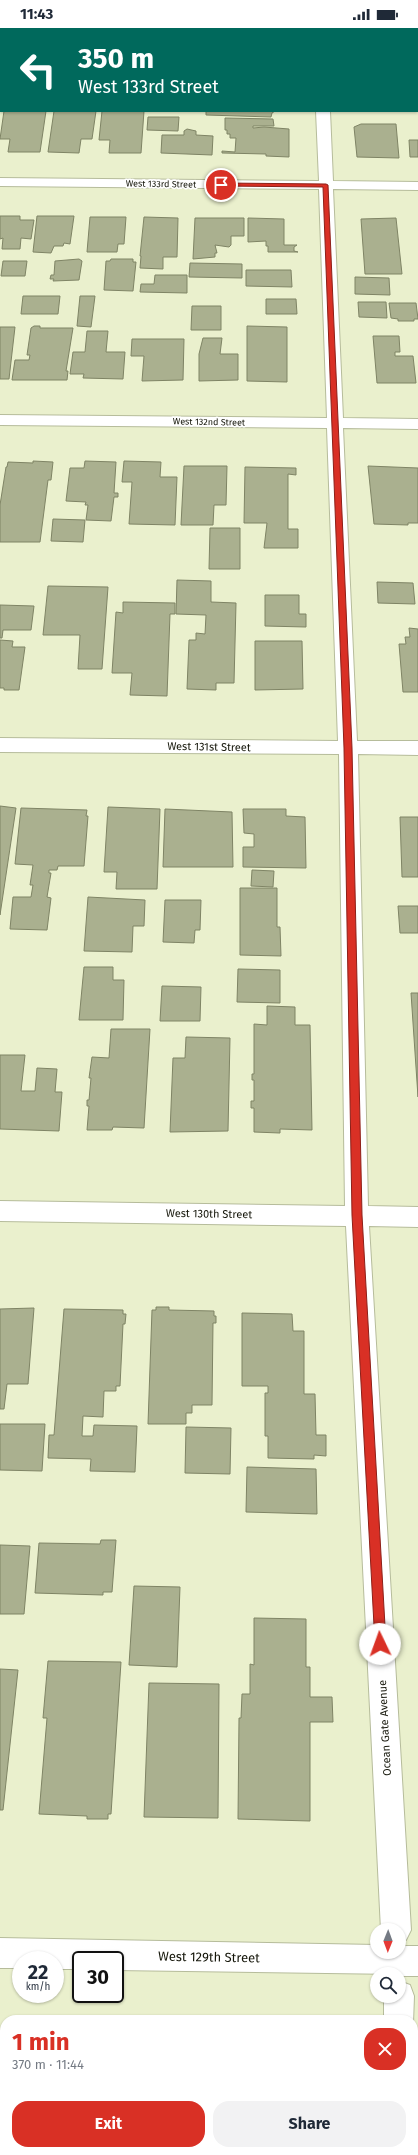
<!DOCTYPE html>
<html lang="en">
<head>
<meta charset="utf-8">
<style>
	body { margin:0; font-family:"Fira Sans",sans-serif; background:#f2f2f3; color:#1f2937; height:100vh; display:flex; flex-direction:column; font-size:15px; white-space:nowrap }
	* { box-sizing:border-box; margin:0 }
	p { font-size:13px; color:#747a83 }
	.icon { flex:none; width:22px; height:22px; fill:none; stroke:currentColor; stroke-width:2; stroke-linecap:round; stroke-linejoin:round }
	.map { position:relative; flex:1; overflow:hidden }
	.side { position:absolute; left:0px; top:1987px; width:418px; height:140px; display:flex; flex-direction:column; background:#fff; border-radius:16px 16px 0 0; box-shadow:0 1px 3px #0004 }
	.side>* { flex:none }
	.top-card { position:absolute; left:0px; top:0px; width:418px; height:84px; box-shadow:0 1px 3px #0004; background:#00695c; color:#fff; overflow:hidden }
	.needle { width:26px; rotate:181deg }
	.fabs { position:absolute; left:370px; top:1895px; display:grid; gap:8px }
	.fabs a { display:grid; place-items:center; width:36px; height:36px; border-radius:50%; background:#fff; box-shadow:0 1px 3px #0004; font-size:20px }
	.speed { position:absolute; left:12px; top:1923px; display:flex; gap:8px; font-size:20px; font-weight:700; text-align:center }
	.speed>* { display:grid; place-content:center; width:52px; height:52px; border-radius:50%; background:#fff; box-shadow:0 1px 3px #0004; line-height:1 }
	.speed small { font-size:10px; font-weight:400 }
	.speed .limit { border:2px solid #111; border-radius:6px; background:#fff; color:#111 }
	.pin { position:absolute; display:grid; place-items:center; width:34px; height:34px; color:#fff; margin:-17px; border:2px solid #fff; border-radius:50%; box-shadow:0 1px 4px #0007 }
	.me { position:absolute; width:44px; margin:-22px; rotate:357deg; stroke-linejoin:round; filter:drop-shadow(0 0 3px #0008) }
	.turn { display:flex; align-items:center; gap:14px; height:84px; padding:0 12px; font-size:18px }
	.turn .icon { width:52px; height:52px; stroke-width:2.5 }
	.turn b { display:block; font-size:28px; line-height:34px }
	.round { display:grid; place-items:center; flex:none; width:42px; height:42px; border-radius:16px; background:#f2f2f3 }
	.overview { display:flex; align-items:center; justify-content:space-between; height:68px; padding:0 12px }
	h1 { font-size:24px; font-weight:700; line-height:30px; color:#d93025 }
	.button { display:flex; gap:8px; margin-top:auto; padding:8px 12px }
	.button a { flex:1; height:46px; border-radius:16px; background:#d93025; color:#fff; font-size:16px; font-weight:700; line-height:46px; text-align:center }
	.button a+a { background:#f2f2f3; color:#1f2937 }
	.status { display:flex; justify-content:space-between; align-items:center; height:28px; padding:0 20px; background:#fff; direction:ltr }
	.status svg { height:11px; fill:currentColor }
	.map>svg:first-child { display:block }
	.building { fill:#aab08f; stroke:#7f8465 }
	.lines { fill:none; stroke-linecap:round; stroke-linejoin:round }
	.minor-casing { stroke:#b6bc9b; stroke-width:2 }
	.minor { fill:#fff; fill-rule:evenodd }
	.route { fill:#d93025; stroke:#8d1f18 }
	.labels { text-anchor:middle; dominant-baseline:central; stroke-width:3.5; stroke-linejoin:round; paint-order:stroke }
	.far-street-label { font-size:9px; fill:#141509; stroke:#fff }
	.street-label { font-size:11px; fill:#141509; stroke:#fff }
	.near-street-label { font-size:13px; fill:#141509; stroke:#fff }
</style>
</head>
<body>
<div class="status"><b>11:43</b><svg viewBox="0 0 49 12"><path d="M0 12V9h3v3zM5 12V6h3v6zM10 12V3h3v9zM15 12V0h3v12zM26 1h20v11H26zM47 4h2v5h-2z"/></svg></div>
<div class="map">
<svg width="418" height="2127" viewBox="0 0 418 2127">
	<rect width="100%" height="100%" fill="#eaf0cd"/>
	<path class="building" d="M4,83h42l-6,41h-32l2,-13h-10z
		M54,83h42l-4,28h-11l-2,14 -31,-1z
		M102,83h42l-3,42h-32l1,-13h-11z
		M206,83h69l-3,2 -1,4 -65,-2z
		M148,89h31l-1,14 -31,-1z
		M225,90l48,1 1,7h-21v2l11,-1 25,2v28l-23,-1v-2l-44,-1v-2l13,1 1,-14h-6v-4h-3v-4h-2z
		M361,96h35l3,34 -42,-1 -3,-30z
		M187,101l9,2v4l17,1 -1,19 -51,-2 1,-18h22v-4z
		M409,112h9v17h-8z
		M0,188h20v4h14l-3,19 -10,-1 -1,11h-18l1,-11 -3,1z
		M37,188h37l-4,28 -6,-1 -1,3h-9l-3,7 -18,-1z
		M90,189h36l-2,27h-6l-1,8h-30z
		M144,189l34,1 -1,39h-14v12l-23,-1 1,-12h-1z
		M195,190h49v18h-13v9l-2,2 -14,-2 2,8h-2v4l-22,2z
		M248,190l36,1v26h13l-3,2v4l4,1h-30v-6h-2v-5l-18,1z
		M396,190l6,56h-37l-4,-55z
		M79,231l3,2 -3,19 -26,1 1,-2h-4l1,-4h3l1,-14z
		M111,231h22v3h3l-3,29 -29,-1 2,-29h4z
		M3,233h24l-2,15h-24z
		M190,235l52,1v14l-53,-1z
		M246,242h45l1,17 -46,-1z
		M155,247h32v18l-47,-1 1,-8h13z
		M355,249l34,1 1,17 -35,-1z
		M23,268h37l-2,18h-37z
		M80,268h15l-4,31 -14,-1z
		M266,271h30l1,15h-31z
		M358,274h28l1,16 -28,-1z
		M389,275h27l2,16h-4v2h-16v-2l-7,-1z
		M192,278h29v24h-30z
		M34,298h6v2h33l-7,43h2l-1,9h-55l3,-20h14l1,-5h-3l4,-27z
		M247,298l40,1v55l-40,-1z
		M0,299h15l-6,52h-9z
		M87,303h21l-2,21h19l-2,27 -40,-1 1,-4h-14l3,-22h12z
		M373,308h26l1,16h-5v4h18l3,27h-39z
		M203,310h19l-2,16h18v26l-39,1v-27z
		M132,311h52l-1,41 -41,1 2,-25h-13z
		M33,433l20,1 -2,18h-3l-8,62h-40v-37l6,-38h1l1,-5 25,1z
		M85,433l31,1 -2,31h4v4h-4l-3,24 -25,-1 2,-15h-3l1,-3 -20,-1 4,-33h14z
		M124,433l37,1 -1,15h17l-2,48 -46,-1 3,-42h-10z
		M184,438h43l-1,39h-12l-1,20h-32z
		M368,438l50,2v55h-10v2l-34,-1z
		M245,439l51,1v7l-8,-1v55h10v19h-34l3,-25h-23z
		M53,491l32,1 -2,22 -32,-1z
		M210,500h30v41h-31z
		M177,552l34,1v21l25,1 -2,80h-18v7l-29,-1 2,-49h7v-7l9,1 1,-19 -30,-1z
		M377,554l36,1 2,21 -37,-1z
		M48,558l60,1 -6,82h-24l2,-34h-37z
		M265,567h34v19h7v13l-41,-1z
		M123,574l52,1v11h-5l-3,82 -37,-1 2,-22h-20l4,-61 7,1z
		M0,577l34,1 -3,24h-28l-1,8h-2z
		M409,600l9,1v63h-15l-4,-48h7l-1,-7h5z
		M0,612l13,1 -1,6h13l-6,43h-15v-2h-4z
		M255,613h47l1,48 -48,1z
		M0,778l16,2 -16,107z
		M108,779l52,2 -3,80h-41l1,-17h-13z
		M21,780l66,2 -1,6h2l-4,50h-26l-1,4h-8v3h2l-4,24 4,1 -4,32 -37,-1 3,-32h18l2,-12h-3l3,-20 -18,-1z
		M165,781l67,3 1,55h-70z
		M243,781h43v7l19,1 1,51 -63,-1v-20h11v-13l-10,-1z
		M400,789h18v60h-16z
		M252,842l22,1 -1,16 -22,-1z
		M240,860h37v39h3l1,29 -41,-1z
		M88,869l57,3 -1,26h-11l-1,26 -48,-1z
		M165,872h36l-1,30h-5l-1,13 -31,-1z
		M398,878h20v27h-18z
		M84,939h29v13h11l-1,40h-44z
		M238,941l42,1v33l-43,-1z
		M162,958l39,1 -1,34h-40z
		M411,965h7v104z
		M267,978l28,1v18h15l2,105 -32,-1v4l-26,-1v-24h-3v-7h3v-21h-2v-6h2v-50l13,1z
		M111,1001h39l-6,99 -31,-1 -1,3h-25l2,-24h-2v-6h2l2,-22h-2l3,-21 17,1z
		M186,1009l44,1 -2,93 -58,1 3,-74h12z
		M0,1027h25l-4,36h14l2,-23 20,1 -2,23h7l-3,39 -59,-2z
		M156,1279h13v3l45,1v5h2v7h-3l-1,82h-20v8h-6v11h-38l4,-114h4z
		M34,1280l-6,76h-21l-3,25h-4v-100z
		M64,1281l59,1v4h3l-1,10h-2l-3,62h-4v5h-12l-1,26 -20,-1 -1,20h11l1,-11 43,1 -2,46 -45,-1 1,-12 -43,-1 1,-23h5z
		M242,1285l50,1 1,17h11v63h11l1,41h10v21l-12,-1v4l-46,-1v-22h-3v-43h3v-7h-26z
		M0,1396h45l-3,47 -42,-1z
		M186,1399l45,1 -1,46 -45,-1z
		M247,1439l69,2 1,45 -71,-2z
		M101,1512h15l-4,52h-9v3l-68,-2 4,-50 61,1z
		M0,1517l30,1 -6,68h-24z
		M134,1558l46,1 -3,80 -48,-2z
		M254,1590l52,1v48h4v30h22l1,25h-23v99l-72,-2 1,-101h2l1,-24h8v-30l4,1z
		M48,1633l73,1 -10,152h-3v5h-21v-3l-48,-2 8,-96h-4z
		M0,1641l18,1 -15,140h-3z
		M149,1655l70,1 -1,134 -74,-1z
		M17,2122h83l-1,5h-82z
		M132,2122h84v5h-84z
		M230,2122h83v5h-83z"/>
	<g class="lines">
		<defs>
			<path id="minor" d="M314,0h12v1h-12z
				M316,83h14l3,70 85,1v8l-85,-1 10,229 75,1v10l-75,-1 14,313h61v14l-60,-1 10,452 50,1v20l-49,-1 42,704 -5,10 -7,4v-14h-18l-35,-704 -346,-5v-20l345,5 -6,-452 -339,-2v-14l338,3 -11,-313 -327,-3v-10l327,3 -8,-229 -319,-3v-8l319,3z
				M0,1910l377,7v7h22v-6h19v30h-19v-2l-284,-4v-10h-34v9h-26v-9h-34v8h-21z
				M399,1953l11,4 4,11 -1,27v-3h-29v-24h15z
				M413,2110l5,10v7h-31v-5h26z"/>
		</defs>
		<use href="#minor" class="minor-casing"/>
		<use href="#minor" class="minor"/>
	</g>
	<path class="route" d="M221,155l105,1 2,1 24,563 10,467 24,429 -2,4 -4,2 -4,-2 -1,-4 -23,-429 -8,-467 -21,-561 -104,-1z"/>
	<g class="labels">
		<g class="far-street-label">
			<text transform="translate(161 156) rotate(1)">West 133rd Street</text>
			<text transform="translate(209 394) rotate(1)">West 132nd Street</text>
		</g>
		<g class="street-label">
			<text transform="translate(209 719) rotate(1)">West 131st Street</text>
			<text transform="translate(209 1186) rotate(1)">West 130th Street</text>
			<text transform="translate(385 1700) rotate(-93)">Ocean Gate Avenue</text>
		</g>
		<g class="near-street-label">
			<text transform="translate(209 1929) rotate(1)">West 129th Street</text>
		</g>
	</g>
</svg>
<div class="fabs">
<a><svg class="needle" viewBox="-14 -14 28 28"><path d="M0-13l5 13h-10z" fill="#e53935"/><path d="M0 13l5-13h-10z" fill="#747a83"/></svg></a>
<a><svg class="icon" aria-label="search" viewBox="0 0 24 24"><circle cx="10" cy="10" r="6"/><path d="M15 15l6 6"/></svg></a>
</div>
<div class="speed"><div>22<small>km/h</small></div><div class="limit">30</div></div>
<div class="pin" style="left:221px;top:157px;background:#d93025"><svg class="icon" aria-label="arrive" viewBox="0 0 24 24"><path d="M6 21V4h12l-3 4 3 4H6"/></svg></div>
<svg class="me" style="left:380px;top:1616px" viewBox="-20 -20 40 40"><circle r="19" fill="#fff"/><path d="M0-13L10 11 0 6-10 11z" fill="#d93025"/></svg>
<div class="top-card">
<div class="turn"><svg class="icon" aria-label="left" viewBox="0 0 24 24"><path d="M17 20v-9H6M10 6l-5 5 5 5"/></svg><div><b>350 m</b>West 133rd Street</div></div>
</div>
<section class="side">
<div class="overview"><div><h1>1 min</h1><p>370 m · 11:44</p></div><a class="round" style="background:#d93025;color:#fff"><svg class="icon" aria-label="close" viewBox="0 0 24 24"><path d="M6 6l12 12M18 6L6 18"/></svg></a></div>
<div class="button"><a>Exit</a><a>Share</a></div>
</section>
</div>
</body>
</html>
